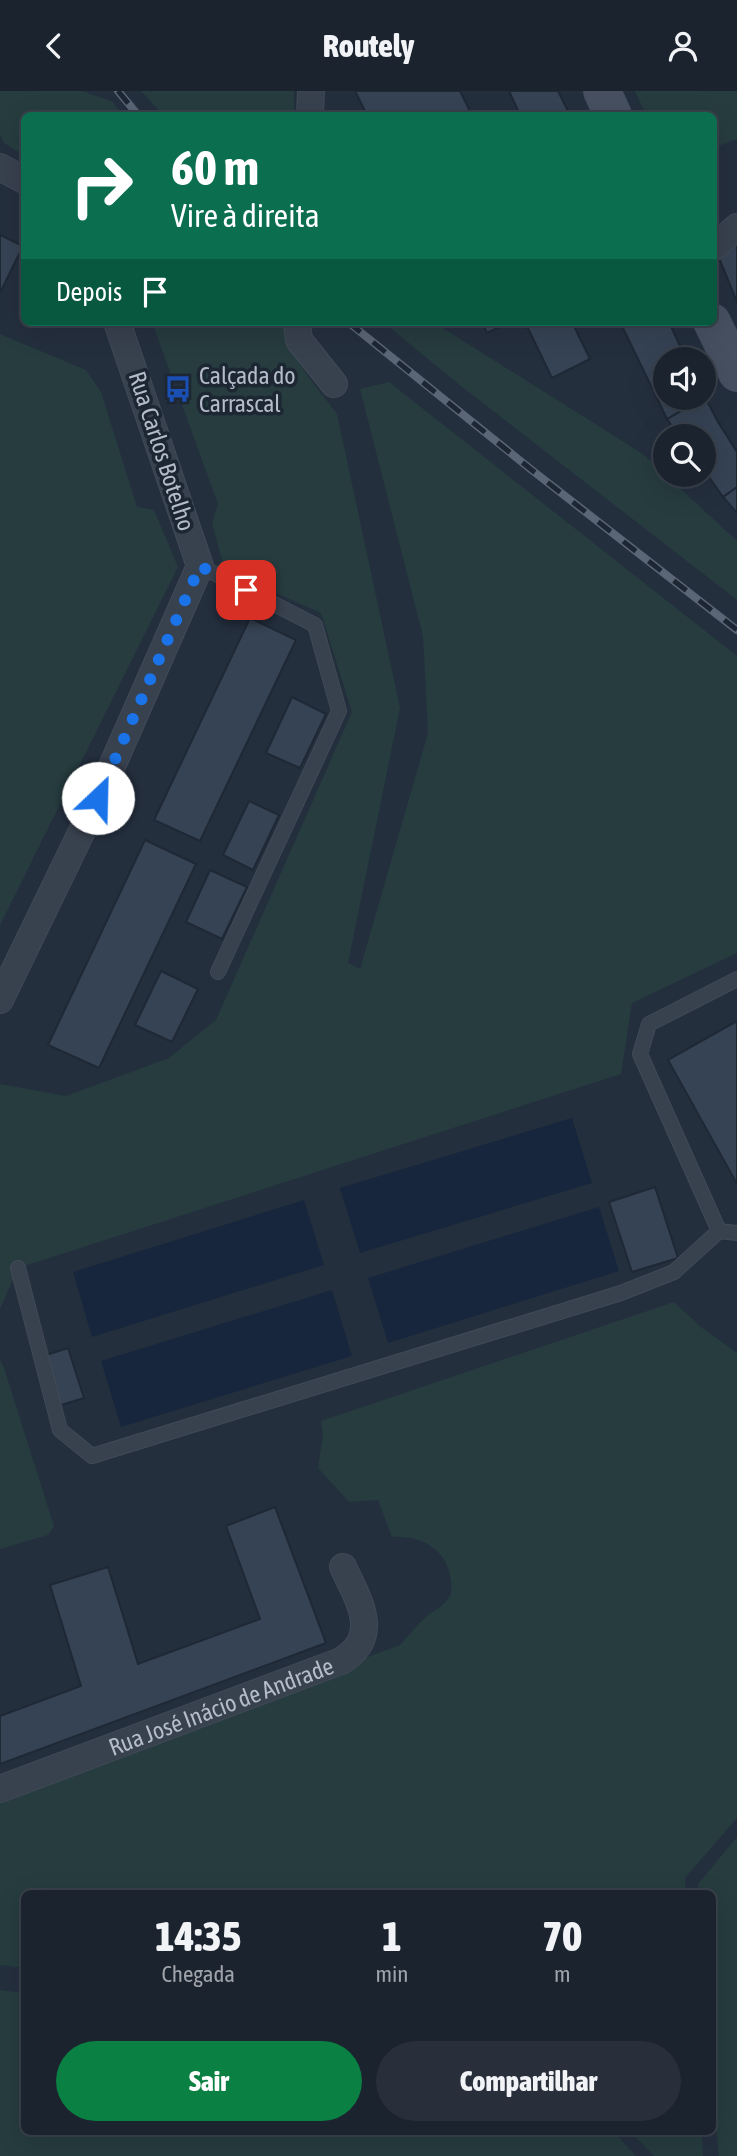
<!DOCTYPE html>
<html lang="pt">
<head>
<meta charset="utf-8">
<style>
	body { margin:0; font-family:"Asap Condensed",sans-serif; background:#282f3a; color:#f1f3f6; height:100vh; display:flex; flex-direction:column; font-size:26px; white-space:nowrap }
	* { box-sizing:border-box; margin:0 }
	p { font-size:23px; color:#a0a4aa }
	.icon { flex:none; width:38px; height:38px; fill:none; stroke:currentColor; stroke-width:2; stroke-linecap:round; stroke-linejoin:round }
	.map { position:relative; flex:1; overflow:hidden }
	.details { position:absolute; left:21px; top:1799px; width:695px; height:245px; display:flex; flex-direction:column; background:#1b232e; border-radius:10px; box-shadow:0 7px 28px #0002,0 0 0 2px #39404a }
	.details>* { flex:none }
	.guide { position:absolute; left:21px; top:21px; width:696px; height:214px; border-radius:10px; box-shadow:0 7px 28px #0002,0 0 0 2px #39404a; background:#0b6e4f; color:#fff; overflow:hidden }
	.tools { position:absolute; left:653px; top:256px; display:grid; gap:14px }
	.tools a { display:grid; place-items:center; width:63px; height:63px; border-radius:50%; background:#1b232e; box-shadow:0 7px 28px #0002,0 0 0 2px #39404a; font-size:35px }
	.pin { position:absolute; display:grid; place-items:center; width:60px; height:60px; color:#fff; margin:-30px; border-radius:14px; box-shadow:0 4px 10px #0006 }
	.me { position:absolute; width:77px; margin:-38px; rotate:24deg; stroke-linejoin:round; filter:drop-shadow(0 0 5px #0008) }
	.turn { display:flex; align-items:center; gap:24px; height:147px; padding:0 35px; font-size:32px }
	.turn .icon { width:91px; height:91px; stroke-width:2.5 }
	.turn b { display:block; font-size:49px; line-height:60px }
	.then { display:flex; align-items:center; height:66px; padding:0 35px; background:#0003; gap:14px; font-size:26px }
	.eta { display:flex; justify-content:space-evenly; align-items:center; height:119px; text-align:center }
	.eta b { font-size:42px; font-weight:800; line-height:49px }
	.cta { display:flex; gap:14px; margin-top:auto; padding:14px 35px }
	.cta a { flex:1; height:80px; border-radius:42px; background:#0b8043; color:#fff; font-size:28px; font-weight:800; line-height:80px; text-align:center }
	.cta a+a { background:#282f3a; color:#f1f3f6 }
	header { display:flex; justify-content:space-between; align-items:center; height:91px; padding:0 35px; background:#1b232e; font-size:32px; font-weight:800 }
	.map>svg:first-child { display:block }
	.green { fill:#263c3f }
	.water { fill:#17263c }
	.building { fill:#364354; stroke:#1f2835; stroke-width:2 }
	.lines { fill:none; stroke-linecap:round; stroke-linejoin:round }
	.lane-casing { stroke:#414a57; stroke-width:16 }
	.street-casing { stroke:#414a57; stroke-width:28 }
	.secondary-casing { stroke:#414a57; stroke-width:38 }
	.lane { stroke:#38414e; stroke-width:14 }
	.street { stroke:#38414e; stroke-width:26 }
	.secondary { stroke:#465061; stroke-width:37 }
	.rail-casing { stroke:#5a6575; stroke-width:8 }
	.rail { stroke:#1d2633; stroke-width:5; stroke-dasharray:16; stroke-linecap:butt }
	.route { stroke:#1a73e8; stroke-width:12; stroke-dasharray:0 21.6 }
	.labels { text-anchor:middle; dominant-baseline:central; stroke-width:7; stroke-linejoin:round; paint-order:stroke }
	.poi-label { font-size:24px; fill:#b4bcc9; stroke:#1d2633; text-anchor:start }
	.street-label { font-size:24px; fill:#b4bcc9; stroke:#1d2633 }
</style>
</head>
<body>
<header><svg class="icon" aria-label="back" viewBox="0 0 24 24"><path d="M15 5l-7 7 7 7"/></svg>Routely<svg class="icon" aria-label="person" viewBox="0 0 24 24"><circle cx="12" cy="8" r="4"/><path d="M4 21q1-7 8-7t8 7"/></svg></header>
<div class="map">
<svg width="737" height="2065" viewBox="0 0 737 2065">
	<rect width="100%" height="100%" fill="#242f3e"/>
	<path class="green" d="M0,0h83l30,11 9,13h-98v40l-20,-12 -4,-8z
		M141,0h153v24h-131z
		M635,0h102v48l-23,9v-33h-68z
		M152,231h132c2,31 35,68 53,92l63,294 -52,255 12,6 68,-236 -5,-97 -63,-247 29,-7 348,274v297l-105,50 -11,71 -603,194 -18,41v-225l66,12 103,-38 47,-38 136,-308 -31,-99 -104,-46 5,-7 -10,-37 6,-19 -36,-99 8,-4 -10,-25 -8,2z
		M383,231h37l21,5 202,127 94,87v59l-276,-214z
		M0,243l86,36 15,22 36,115 17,3 24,57 -178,358z
		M674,1211l27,25 36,26v465l-52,60 1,15h-662v75l-24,-3v-162l73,-27 -2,-9 329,-122c9,-10 17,-20 26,-28 7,-7 16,-9 21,-17 5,-5 5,-13 4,-20 -4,-31 -30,-45 -59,-43l-14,-37 -29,2 -31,-34 5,-35 -2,-12z
		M0,1269l4,8 50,158 -6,9 -48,14z
		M737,1746v319h-18l-7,-67v-196h-13l-1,-9z
		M0,1899l24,3v138h589l23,25h-636z
		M631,2041h71l1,24h-49z"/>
	<path class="water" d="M572,1027l20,65 -232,70 -20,-65z
		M304,1109l20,65 -232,72 -19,-65z
		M599,1116l20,64 -231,72 -20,-65z
		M332,1199l20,66 -231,71 -20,-66z"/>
	<path class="building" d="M355,0h105l12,24h-105z
		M509,0h49l12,24h-50z
		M0,144l23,11 -23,47z
		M737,146v65l-20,-49z
		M482,231h28l-23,11z
		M525,231h47l18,37 -38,19z
		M620,231h49l17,37h-21v38h39v-3l1,3 -38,22z
		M705,306l13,25 19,30v35l-14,10 -19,-27v-34h-25l-12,-17z
		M737,396v26l-14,-16z
		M250,527l46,22 -96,201 -46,-21z
		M292,606l34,17 -26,54 -34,-15z
		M249,710l30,14 -26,55 -30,-15z
		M145,749l51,24 -97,204 -51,-23z
		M210,779l37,17 -25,52 -36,-17z
		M161,880l37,18 -26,53 -37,-17z
		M737,930v163l-69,-124z
		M655,1096l23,71 -46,14 -23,-70z
		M68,1257l16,50 -26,8 -15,-50z
		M275,1416l51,136 -326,121v-48l81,-30 -31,-101 58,-18 30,97 122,-45 -34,-93z"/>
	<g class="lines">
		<defs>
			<path id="lane" d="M200,475l115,59 24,86 -121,261
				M719,1140l18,2
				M18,1177l42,162 32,26 529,-163 53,-21 45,-41 -79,-177 9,-30 88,-45"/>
			<g id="street">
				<path d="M310,24l1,-24"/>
				<path d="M0,76l24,13"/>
				<path d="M714,156l23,-20"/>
				<path d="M297,231l2,18 35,44"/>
				<path d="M0,909l98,-202 102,-232 -83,-244"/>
				<path id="s1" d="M0,1698l341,-128c41,-25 18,-60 2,-94"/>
			</g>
			<path id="secondary" d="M602,0l11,24
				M712,231l25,51"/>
		</defs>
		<use href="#lane" class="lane-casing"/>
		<use href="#street" class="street-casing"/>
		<use href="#secondary" class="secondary-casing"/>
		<use href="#lane" class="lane"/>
		<use href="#street" class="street"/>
		<use href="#secondary" class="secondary"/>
		<defs>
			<path id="rail" d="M118,0l20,24
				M348,231l185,149 204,159"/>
		</defs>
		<use href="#rail" class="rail-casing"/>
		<use href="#rail" class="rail"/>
	</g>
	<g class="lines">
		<path class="route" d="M98,707l102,-232 46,24"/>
	</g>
	<defs>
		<symbol id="bus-bare" viewBox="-9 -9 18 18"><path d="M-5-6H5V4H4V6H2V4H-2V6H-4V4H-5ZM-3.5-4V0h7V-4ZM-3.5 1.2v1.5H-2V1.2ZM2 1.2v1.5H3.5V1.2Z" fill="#1a4fb4" stroke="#1d2633" stroke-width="2.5" paint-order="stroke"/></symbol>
	</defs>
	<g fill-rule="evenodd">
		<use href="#bus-bare" x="159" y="279" width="38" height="38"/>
	</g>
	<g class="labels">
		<g class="poi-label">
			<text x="199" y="284">Calçada do<tspan x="199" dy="28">Carrascal</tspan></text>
		</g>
		<g class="street-label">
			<text transform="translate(162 360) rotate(72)">Rua Carlos Botelho</text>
			<text stroke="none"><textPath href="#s1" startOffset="236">Rua José Inácio de Andrade</textPath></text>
		</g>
	</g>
</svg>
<div class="tools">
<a><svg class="icon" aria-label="sound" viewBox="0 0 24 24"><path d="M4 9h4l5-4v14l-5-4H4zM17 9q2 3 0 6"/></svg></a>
<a><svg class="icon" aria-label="search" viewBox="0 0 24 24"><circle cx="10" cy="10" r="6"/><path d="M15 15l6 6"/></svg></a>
</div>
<div class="pin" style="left:246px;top:499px;background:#d93025"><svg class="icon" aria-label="arrive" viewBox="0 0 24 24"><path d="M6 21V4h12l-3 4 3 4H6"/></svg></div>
<svg class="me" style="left:98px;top:707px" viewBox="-20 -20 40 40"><circle r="19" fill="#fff"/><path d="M0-13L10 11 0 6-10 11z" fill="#1a73e8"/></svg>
<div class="guide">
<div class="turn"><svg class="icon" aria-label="right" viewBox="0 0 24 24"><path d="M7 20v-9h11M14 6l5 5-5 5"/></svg><div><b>60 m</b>Vire à direita</div></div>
<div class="then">Depois<svg class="icon" aria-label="arrive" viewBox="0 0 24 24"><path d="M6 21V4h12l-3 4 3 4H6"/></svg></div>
</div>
<section class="details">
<div class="eta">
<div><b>14:35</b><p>Chegada</p></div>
<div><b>1</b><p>min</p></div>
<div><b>70</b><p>m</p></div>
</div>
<div class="cta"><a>Sair</a><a>Compartilhar</a></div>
</section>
</div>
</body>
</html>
